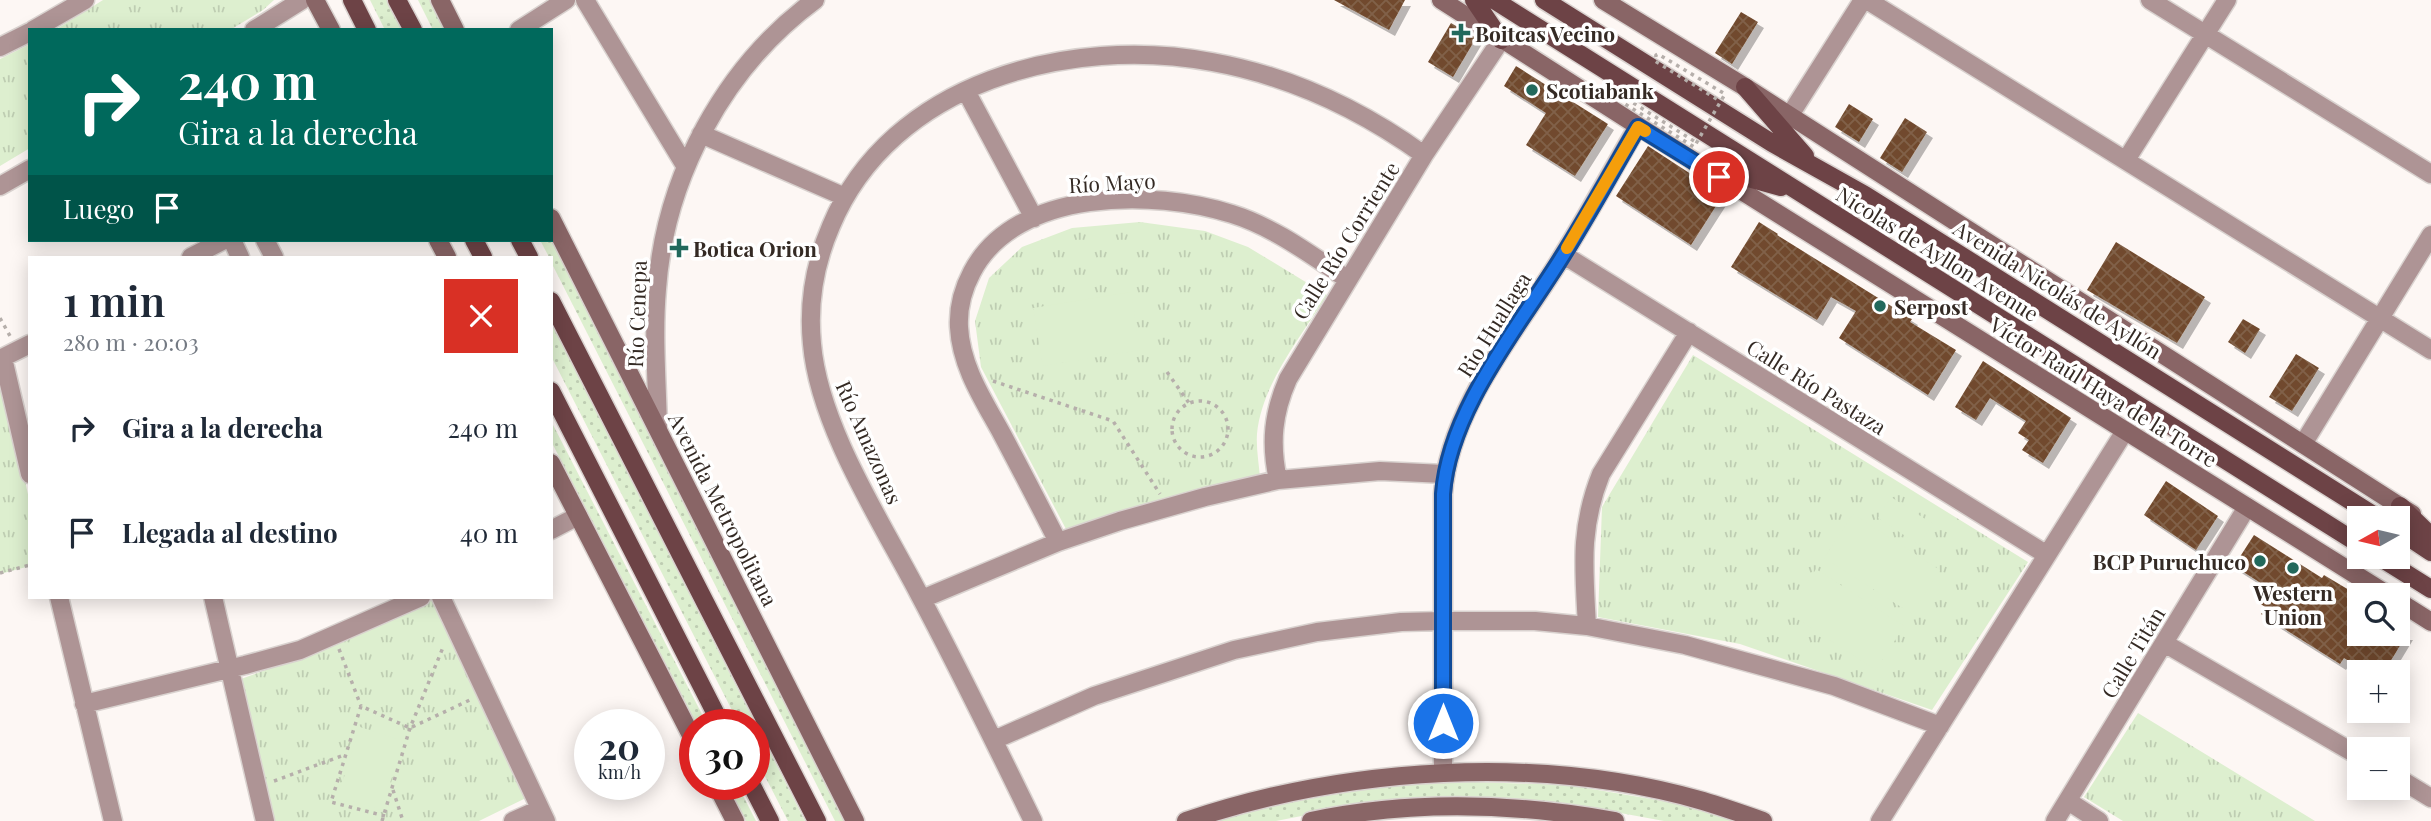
<!DOCTYPE html>
<html lang="es">
<head>
<meta charset="utf-8">
<style>
	body { margin:0; font-family:"Playfair Display",serif; background:#f2f2f3; color:#1f2937; height:100vh; display:flex; flex-direction:column; font-size:26px; white-space:nowrap }
	* { box-sizing:border-box; margin:0 }
	p { font-size:23px; color:#747a83 }
	.icon { flex:none; width:38px; height:38px; fill:none; stroke:currentColor; stroke-width:2; stroke-linecap:round; stroke-linejoin:round }
	.map { position:relative; flex:1; overflow:hidden }
	.details { position:absolute; left:28px; top:256px; width:525px; height:343px; display:flex; flex-direction:column; background:#fff; border-radius:0px; box-shadow:0 4px 18px #0003 }
	.details>* { flex:none }
	.guide { position:absolute; left:28px; top:28px; width:525px; height:214px; border-radius:0px; box-shadow:0 4px 18px #0003; background:#00695c; color:#fff; overflow:hidden }
	.needle { width:46px; rotate:262deg }
	.buttons { position:absolute; left:2347px; top:506px; display:grid; gap:14px }
	.buttons a { display:grid; place-items:center; width:63px; height:63px; border-radius:0px; background:#fff; box-shadow:0 4px 18px #0003; font-size:35px }
	.speed { position:absolute; left:574px; top:709px; display:flex; gap:14px; font-size:35px; font-weight:700; text-align:center }
	.speed>* { display:grid; place-content:center; width:91px; height:91px; border-radius:50%; background:#fff; box-shadow:0 4px 18px #0003; line-height:1 }
	.speed small { font-size:18px; font-weight:400 }
	.speed .limit { border:10px solid #d22; background:#fff; color:#111 }
	.pin { position:absolute; display:grid; place-items:center; width:60px; height:60px; color:#fff; margin:-30px; border:4px solid #fff; border-radius:50%; box-shadow:0 2px 7px #0007 }
	.me { position:absolute; width:77px; margin:-38px; rotate:0deg; stroke-linejoin:round; filter:drop-shadow(0 0 5px #0008) }
	.turn { display:flex; align-items:center; gap:24px; height:147px; padding:0 35px; font-size:32px }
	.turn .icon { width:91px; height:91px; stroke-width:2.5 }
	.turn b { display:block; font-size:49px; line-height:60px }
	.then { display:flex; align-items:center; height:66px; padding:0 35px; background:#0003; gap:14px; font-size:26px }
	.round { display:grid; place-items:center; flex:none; width:74px; height:74px; border-radius:0px; background:#f2f2f3 }
	.headline { display:flex; align-items:center; justify-content:space-between; height:119px; padding:0 35px }
	h1 { font-size:42px; font-weight:600; line-height:52px }
	ul { padding:0; list-style:none }
	li { display:flex; align-items:center; gap:21px; height:105px; padding:0 35px }
	li div { flex:1 }
	li b { display:block; font-size:26px }
	li em { font-style:normal }
	.map>svg:first-child { display:block }
	.grass { fill:url(#grass-dots) }
	.park { fill:url(#park-tufts) }
	.pitch { fill:#ddefcf }
	.building { fill:url(#building-cross-hatch); filter:url(#shadow) }
	.lines { fill:none; stroke-linecap:round; stroke-linejoin:round }
	.street-casing { stroke:#d9d2cf; stroke-width:21 }
	.secondary-casing { stroke:#d9d2cf; stroke-width:21 }
	.primary-casing { stroke:#d9d2cf; stroke-width:21 }
	.path { stroke:#b6afab; stroke-width:3.5; stroke-dasharray:3.5 5; stroke-linecap:butt }
	.street { stroke:#ae9495; stroke-width:18 }
	.secondary { stroke:#896566; stroke-width:18 }
	.primary { stroke:#6d4346; stroke-width:18 }
	.path-bridge { stroke:#b6afab; stroke-width:3.5; stroke-dasharray:3.5 5; stroke-linecap:butt }
	.route-casing { stroke:#114b97; stroke-width:18 }
	.route { stroke:#1a73e8; stroke-width:12 }
	.slow { stroke:#f59e0b; stroke-width:12 }
	.poi-dot { fill:#22695c; stroke:#fff; stroke-width:2.5 }
	.labels { text-anchor:middle; dominant-baseline:central; stroke-width:7; stroke-linejoin:round; paint-order:stroke }
	.poi-label { font-size:21px; font-weight:bold; fill:#342a24; stroke:#fff; text-anchor:start }
	.street-label { font-size:21px; fill:#342a24; stroke:#fff }
</style>
</head>
<body>
<div class="map">
<svg width="2431" height="821" viewBox="0 0 2431 821">
	<defs>
		<pattern id="grass-dots" width="8" height="8" patternUnits="userSpaceOnUse" patternTransform="scale(1.75)"><rect width="8" height="8" fill="#ddefcf"/><path d="M2 2h.1M6 6h.1" fill="none" stroke="#becdb2" stroke-width="1.8" stroke-linecap="round"/></pattern>
		<pattern id="park-tufts" width="24" height="20" patternUnits="userSpaceOnUse" patternTransform="scale(1.75)"><rect width="24" height="20" fill="#ddefcf"/><path d="M3 7l-1-3M5 7V3M7 7l1-3M15 17l-1-3M17 17v-4M19 17l1-3" fill="none" stroke="#becdb2"/></pattern>
		<pattern id="building-cross-hatch" width="8" height="8" patternUnits="userSpaceOnUse" patternTransform="scale(1.75)"><rect width="8" height="8" fill="#714a2d"/><path d="M0 0l8 8M0 8l8-8" fill="none" stroke="#81614a"/></pattern>
		<filter id="shadow"><feDropShadow dx="6" dy="6" stdDeviation="0" flood-color="#0004"/></filter>
	</defs>
	<rect width="100%" height="100%" fill="#fdf7f4"/>
	<path class="grass" d="M370,0h18l15,30h-18z
		M418,0h13l15,30h-13z
		M551,237l298,584h-14l-284,-559v-5h-2l-9,-17h11z
		M551,322l254,499h-17l-34,-66v-31h-15l-188,-368z
		M551,421l156,303h-11l-145,-283z
		M1445,781l123,4 113,19 53,17h-70l-98,-18 -116,-5 -128,14 -46,9h-62c79,-22 150,-33 231,-40z
		M727,784h10l19,37h-10z"/>
	<path class="park" d="M103,0h171l-11,10 -33,20h-175z
		M30,44v104l-30,18v-107z
		M1140,222l65,9 43,16 79,48c-26,42 -65,88 -70,139 -1,14 2,30 3,44l-193,53 -86,-164 -6,-46 14,-43 33,-31 50,-19z
		M1693,355l335,207 -96,148 -192,-66 -142,-27 4,-110z
		M0,373l30,130v63l-30,8z
		M431,599l95,199 -47,23h-205l-33,-142 96,-36z
		M2138,713l177,108h-192l-39,-24z"/>
	<path class="pitch" d="M1131,292l9,58 -97,16 -10,-58z
		M1891,497l42,27 -14,21 -41,-27z
		M1853,514l87,56 -28,44 -88,-56z
		M1816,569l88,57 -28,44 -88,-57z
		M360,727l44,14 -23,69 -43,-14z"/>
	<path class="building" d="M1334,0h71l-16,30z
		M1741,12l17,10 -26,42 -17,-11z
		M1451,23l25,15 -23,39 -25,-15z
		M1516,66l92,58 -33,52 -49,-31 20,-32 -42,-27z
		M1849,104l24,15 -14,23 -24,-15z
		M1905,118l22,14 -25,40 -22,-14z
		M1648,146l75,49 -32,50 -75,-49z
		M1759,222l19,12 -1,1 135,84 -2,3 46,28 -28,45 -89,-57 17,-27 -25,-14 -14,23 -86,-53z
		M2116,242l89,55 -28,46 -90,-53z
		M2243,319l17,10 -15,24 -17,-11z
		M2296,354l23,14 -27,43 -23,-14z
		M1983,361l88,57 -28,45 -21,-13 7,-10 -11,-7 8,-12 -36,-23 -14,22 -21,-13z
		M2166,481l52,35 -22,34 -52,-35z
		M2254,535l68,43 2,-3 35,21v38h48l-23,38h-18l-22,-14 -4,6 -79,-50 4,-7 -7,-5 9,-15 -33,-21z"/>
	<g class="lines">
		<defs>
			<path id="street" d="M585,0l101,167
				M1867,0l564,350
				M2150,0l281,174
				M33,30l52,-30
				M254,30l48,-30
				M519,30l47,-30
				M0,47l30,-15
				M966,91l68,127
				M1790,115l73,-115
				M701,134l144,63
				M2126,160l101,-160
				M0,186l30,-17
				M232,240l8,17
				M265,240l9,17
				M1564,255l483,300
				M191,257l33,-17
				M3,358l27,116
				M0,359l30,-15
				M658,427c-1,-46 -5,-92 -1,-138 8,-112 67,-222 158,-289
				M2303,444l128,-209
				M1278,480c-8,-37 -5,-67 10,-101l136,-224 77,-115
				M551,530l27,-14
				M1058,542c-18,-36 -37,-72 -56,-108 -18,-33 -41,-67 -43,-107 -1,-19 4,-38 13,-55 44,-84 182,-83 260,-58 42,13 79,41 115,65
				M59,597l54,224
				M213,597l52,224
				M441,597l105,224
				M922,599l136,-57 62,-21 85,-24 73,-17 102,-9 64,3
				M1587,626c-3,-57 -8,-97 14,-152l88,-142
				M2164,643l195,113
				M84,704l161,-39 55,-15 121,-53
				M994,740l100,-44 140,-46 83,-18 84,-10 42,-1h92l52,5 98,19 149,41 106,40
				M1443,773v-279c6,-87 76,-166 120,-239 26,-42 50,-86 75,-129
				M2398,778l33,20
				M2068,801l31,20
				M513,821l27,-12
				M1033,821c-37,-76 -74,-152 -114,-227 -38,-73 -100,-168 -107,-250 -4,-40 3,-81 19,-118 60,-144 239,-191 381,-164 78,14 148,47 212,93
				M1880,821l245,-390
				M2055,821l192,-314"/>
			<path id="secondary" d="M315,0l16,30
				M440,0l15,30
				M1441,0l197,126 750,469
				M1603,0l142,87 667,427
				M551,218l304,603
				M438,240l9,17
				M551,463l144,280
				M2398,601l33,21
				M716,784l19,37
				M1186,821c160,-54 353,-67 517,-20 20,6 40,13 60,20
				M1311,821c100,-21 204,-18 304,0"/>
			<path id="primary" d="M352,0l15,30
				M397,0l16,30
				M1474,0l27,40
				M1494,0l865,544
				M1544,0l228,143 93,52 513,323
				M1745,87l60,69
				M1698,164l83,23
				M474,240l9,17
				M520,240l9,17
				M551,301l266,520
				M551,391l170,333
				M2400,506l31,30
				M2398,530l33,22
				M2378,556l53,33
				M751,784l19,37"/>
		</defs>
		<use href="#street" class="street-casing"/>
		<use href="#secondary" class="secondary-casing"/>
		<use href="#primary" class="primary-casing"/>
		<path class="path" d="M0,318l10,18
			M1167,372l22,31
			M993,381l120,40 47,73
			M1172 429a28 28 0 1 1 56 0a28 28 0 1 1-56 0Z
			M0,573l30,-8
			M339,649l22,57
			M274,781l70,-26
			M393,790l10,31
			M385,816l-54,-14 30,-96 49,22 62,-29
			M382,821l28,-93 34,-83"/>
		<use href="#street" class="street"/>
		<use href="#secondary" class="secondary"/>
		<use href="#primary" class="primary"/>
		<path class="path-bridge" d="M1694,141l-67,-42 -2,5 69,43 31,-53 -67,-40 -2,1 -1,6 65,40"/>
	</g>
	<g class="lines">
		<defs>
			<path id="route" d="M1443,723v-229c6,-84 75,-166 119,-237 27,-43 51,-87 76,-130l81,50"/>
		</defs>
		<use href="#route" class="route-casing"/>
		<use href="#route" class="route"/>
		<path class="slow" d="M1567,248l71,-121 7,4"/>
	</g>
	<g class="poi-dot">
		<path d="M1457.5 22.5h7v7h7v7h-7v7h-7v-7h-7v-7h7z"/>
		<circle cx="1532" cy="90" r="7"/>
		<path d="M675.5 237.5h7v7h7v7h-7v7h-7v-7h-7v-7h7z"/>
		<circle cx="1880" cy="306" r="7"/>
		<circle cx="2260" cy="561" r="7"/>
		<circle cx="2293" cy="568" r="7"/>
	</g>
	<g class="labels">
		<g class="poi-label">
			<text x="1475" y="33">Boitcas Vecino</text>
			<text x="1546" y="90">Scotiabank</text>
			<text x="693" y="248">Botica Orion</text>
			<text x="1894" y="306">Serpost</text>
			<text x="2246" y="561" text-anchor="end">BCP Puruchuco</text>
			<text x="2293" y="592" text-anchor="middle">Western<tspan x="2293" dy="24">Union</tspan></text>
		</g>
		<g class="street-label">
			<text transform="translate(1112 182) rotate(-3)">Río Mayo</text>
			<text transform="translate(1345 240) rotate(-58)">Calle Río Corriente</text>
			<text transform="translate(1938 253) rotate(32)">Nicolas de Ayllon Avenue</text>
			<text transform="translate(2058 289) rotate(32)">Avenida Nicolás de Ayllón</text>
			<text transform="translate(636 314) rotate(-88)">Río Cenepa</text>
			<text transform="translate(1493 324) rotate(-58)">Rio Huallaga</text>
			<text transform="translate(1817 386) rotate(32)">Calle Río Pastaza</text>
			<text transform="translate(2104 391) rotate(32)">Víctor Raúl Haya de la Torre</text>
			<text transform="translate(870 442) rotate(66)">Río Amazonas</text>
			<text transform="translate(724 509) rotate(63)">Avenida Metropolitana</text>
			<text transform="translate(2132 652) rotate(-59)">Calle Titán</text>
		</g>
	</g>
</svg>
<div class="buttons">
<a><svg class="needle" viewBox="-14 -14 28 28"><path d="M0-13l5 13h-10z" fill="#e53935"/><path d="M0 13l5-13h-10z" fill="#747a83"/></svg></a>
<a><svg class="icon" aria-label="search" viewBox="0 0 24 24"><circle cx="10" cy="10" r="6"/><path d="M15 15l6 6"/></svg></a>
<a>+</a>
<a>−</a>
</div>
<div class="speed"><div>20<small>km/h</small></div><div class="limit">30</div></div>
<div class="pin" style="left:1719px;top:177px;background:#d93025"><svg class="icon" aria-label="arrive" viewBox="0 0 24 24"><path d="M6 21V4h12l-3 4 3 4H6"/></svg></div>
<svg class="me" style="left:1443px;top:723px" viewBox="-20 -20 40 40"><circle r="17" fill="#1a73e8" stroke="#fff" stroke-width="3"/><path d="M0-11L8 9 0 5-8 9z" fill="#fff"/></svg>
<div class="guide">
<div class="turn"><svg class="icon" aria-label="right" viewBox="0 0 24 24"><path d="M7 20v-9h11M14 6l5 5-5 5"/></svg><div><b>240 m</b>Gira a la derecha</div></div>
<div class="then">Luego<svg class="icon" aria-label="arrive" viewBox="0 0 24 24"><path d="M6 21V4h12l-3 4 3 4H6"/></svg></div>
</div>
<section class="details">
<div class="headline"><div><h1>1 min</h1><p>280 m · 20:03</p></div><a class="round" style="background:#d93025;color:#fff"><svg class="icon" aria-label="close" viewBox="0 0 24 24"><path d="M6 6l12 12M18 6L6 18"/></svg></a></div>
<ul>
<li><svg class="icon" aria-label="right" viewBox="0 0 24 24"><path d="M7 20v-9h11M14 6l5 5-5 5"/></svg><div><b>Gira a la derecha</b></div><em>240 m</em></li>
<li><svg class="icon" aria-label="arrive" viewBox="0 0 24 24"><path d="M6 21V4h12l-3 4 3 4H6"/></svg><div><b>Llegada al destino</b></div><em>40 m</em></li>
</ul>
</section>
</div>
</body>
</html>
